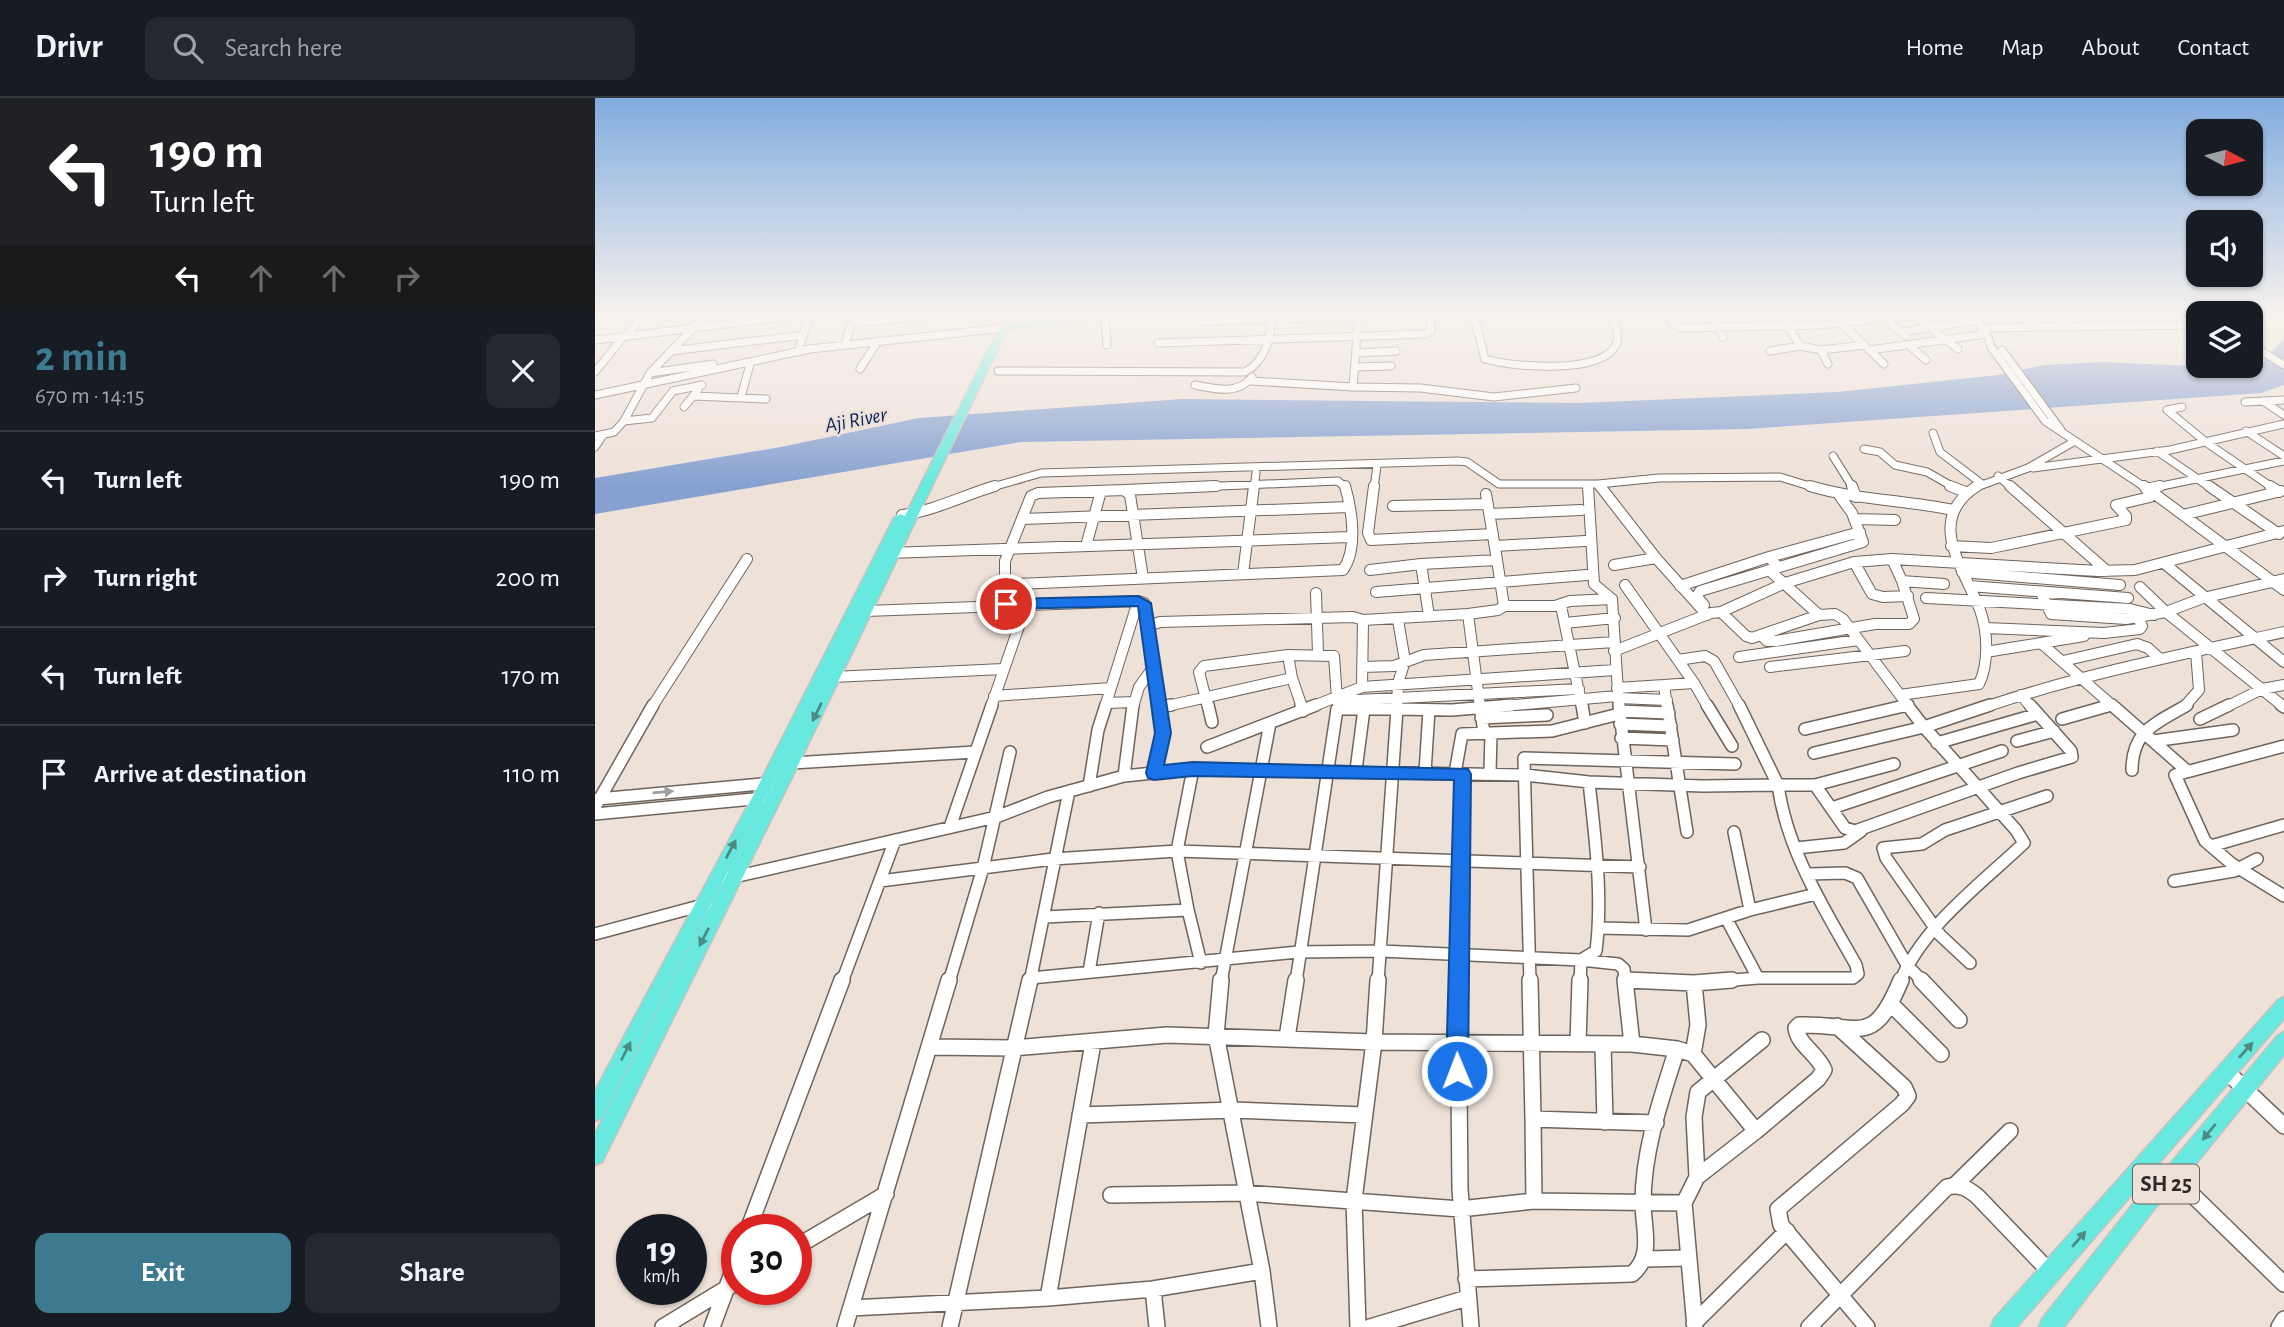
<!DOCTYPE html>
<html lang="en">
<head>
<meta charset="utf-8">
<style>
	body { margin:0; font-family:"Alegreya Sans",sans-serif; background:#242831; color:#f1f3f6; height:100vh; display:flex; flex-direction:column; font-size:26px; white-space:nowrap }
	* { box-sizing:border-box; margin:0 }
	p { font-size:23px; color:#9ea1a6 }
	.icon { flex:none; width:38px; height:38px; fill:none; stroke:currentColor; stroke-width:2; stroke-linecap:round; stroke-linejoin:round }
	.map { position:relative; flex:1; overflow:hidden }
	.sheet { display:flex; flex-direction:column; background:#171b24; width:595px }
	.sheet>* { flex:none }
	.guide { background:#202124; color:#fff; overflow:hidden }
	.needle { width:46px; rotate:97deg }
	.fabs { position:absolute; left:1591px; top:21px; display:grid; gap:14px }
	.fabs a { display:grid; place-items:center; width:77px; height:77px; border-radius:14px; background:#171b24; box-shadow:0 2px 5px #0004; font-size:35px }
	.speed { position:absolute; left:21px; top:1116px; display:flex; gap:14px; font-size:35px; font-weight:700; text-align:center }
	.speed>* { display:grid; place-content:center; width:91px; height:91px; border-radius:50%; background:#171b24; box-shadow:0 2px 5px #0004; line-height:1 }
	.speed small { font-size:18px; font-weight:400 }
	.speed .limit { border:10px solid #d22; background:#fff; color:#111 }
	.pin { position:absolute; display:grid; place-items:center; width:60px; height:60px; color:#fff; margin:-30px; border:4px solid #fff; border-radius:50%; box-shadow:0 2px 7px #0007 }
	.me { position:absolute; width:77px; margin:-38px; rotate:359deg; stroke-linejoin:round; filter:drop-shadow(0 0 5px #0008) }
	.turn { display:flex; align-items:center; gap:24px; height:147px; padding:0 35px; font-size:32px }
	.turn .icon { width:91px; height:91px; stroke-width:2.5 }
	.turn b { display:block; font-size:49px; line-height:60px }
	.lanes { display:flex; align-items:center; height:66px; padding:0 35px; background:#0003; justify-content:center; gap:35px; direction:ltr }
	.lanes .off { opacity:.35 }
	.round { display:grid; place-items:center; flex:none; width:74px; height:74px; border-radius:14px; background:#242831 }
	.overview { display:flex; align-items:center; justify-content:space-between; height:119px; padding:0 35px }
	h1 { font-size:42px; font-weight:700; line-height:52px; color:#3d7a90 }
	.primary-button { display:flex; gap:14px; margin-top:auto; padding:14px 35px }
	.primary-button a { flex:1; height:80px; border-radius:14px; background:#3d7a90; color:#fff; font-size:28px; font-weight:700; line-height:80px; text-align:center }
	.primary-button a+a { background:#242831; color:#f1f3f6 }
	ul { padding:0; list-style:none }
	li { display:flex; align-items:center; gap:21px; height:98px; padding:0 35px; border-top:2px solid #363941 }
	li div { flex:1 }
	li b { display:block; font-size:26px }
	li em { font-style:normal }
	header { display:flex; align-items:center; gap:42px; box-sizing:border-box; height:98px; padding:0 35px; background:#171b24; border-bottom:2px solid #363941 }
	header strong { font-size:33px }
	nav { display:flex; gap:38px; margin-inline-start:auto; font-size:24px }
	.search { width:490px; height:63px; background:#242831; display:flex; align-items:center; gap:18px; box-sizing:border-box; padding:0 24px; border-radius:14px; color:#9ea1a6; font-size:26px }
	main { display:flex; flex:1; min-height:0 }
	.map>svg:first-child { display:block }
	.water { fill:#86a1d1 }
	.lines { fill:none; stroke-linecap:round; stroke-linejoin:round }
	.minor-far3-casing { stroke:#6f645c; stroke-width:9 }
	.minor-far2-casing { stroke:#6f645c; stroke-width:12 }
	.minor-far1-casing { stroke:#6f645c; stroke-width:14 }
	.minor-casing { stroke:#6f645c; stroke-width:18 }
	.major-casing { stroke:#c5c3c2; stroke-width:3 }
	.minor-far3 { stroke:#fff; stroke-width:7 }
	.minor-far2 { stroke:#fff; stroke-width:10 }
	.minor-far1 { stroke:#fff; stroke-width:11 }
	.minor { stroke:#fff; stroke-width:15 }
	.major { fill:#68e9df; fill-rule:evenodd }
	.oneway { fill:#4c8a82 }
	.oneway2 { fill:#a19f9d }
	.route { fill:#1a73e8; stroke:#114b97; stroke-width:2 }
	.labels { text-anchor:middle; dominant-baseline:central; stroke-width:5; stroke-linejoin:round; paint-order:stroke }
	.far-water-label { font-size:21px; font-style:italic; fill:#0b2761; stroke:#eee1d8 }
	.shield { fill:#eee1d8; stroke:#68615b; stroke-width:2 }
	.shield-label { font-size:23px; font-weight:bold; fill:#2f2a26 }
</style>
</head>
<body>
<header>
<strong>Drivr</strong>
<div class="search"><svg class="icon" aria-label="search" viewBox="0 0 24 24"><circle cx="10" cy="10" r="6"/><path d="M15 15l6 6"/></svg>Search here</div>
<nav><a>Home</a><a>Map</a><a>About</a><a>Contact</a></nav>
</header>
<main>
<section class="sheet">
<div class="guide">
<div class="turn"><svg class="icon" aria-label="left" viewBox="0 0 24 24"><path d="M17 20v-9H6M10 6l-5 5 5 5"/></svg><div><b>190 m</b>Turn left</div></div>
<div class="lanes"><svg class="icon" aria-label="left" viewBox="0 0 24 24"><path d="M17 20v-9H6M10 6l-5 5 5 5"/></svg><svg class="icon off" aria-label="ahead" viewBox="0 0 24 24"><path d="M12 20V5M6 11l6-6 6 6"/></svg><svg class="icon off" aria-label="ahead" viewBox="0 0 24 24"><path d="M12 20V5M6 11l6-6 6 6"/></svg><svg class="icon off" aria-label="right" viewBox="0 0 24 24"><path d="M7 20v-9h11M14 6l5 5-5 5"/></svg></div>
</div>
<div class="overview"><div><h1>2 min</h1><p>670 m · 14:15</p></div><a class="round"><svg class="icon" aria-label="close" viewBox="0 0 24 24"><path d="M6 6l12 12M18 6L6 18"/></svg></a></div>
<ul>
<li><svg class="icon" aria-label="left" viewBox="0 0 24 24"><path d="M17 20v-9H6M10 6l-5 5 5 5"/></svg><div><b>Turn left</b></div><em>190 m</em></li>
<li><svg class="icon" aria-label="right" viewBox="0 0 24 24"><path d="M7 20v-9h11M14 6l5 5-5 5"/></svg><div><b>Turn right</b></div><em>200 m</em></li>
<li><svg class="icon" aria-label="left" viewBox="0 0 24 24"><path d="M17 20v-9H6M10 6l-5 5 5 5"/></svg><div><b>Turn left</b></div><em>170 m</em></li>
<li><svg class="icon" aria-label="arrive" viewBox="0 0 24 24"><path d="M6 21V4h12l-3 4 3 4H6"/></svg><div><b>Arrive at destination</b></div><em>110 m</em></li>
</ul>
<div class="primary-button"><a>Exit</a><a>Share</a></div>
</section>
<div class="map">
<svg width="1689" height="1229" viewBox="0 0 1689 1229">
	<rect width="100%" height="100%" fill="#eee1d8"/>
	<path class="water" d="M1689,240v47l-23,8 -514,36 -726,13 -426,72v-36l186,-31 138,-29 263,-19 396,4 260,-11 160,-17 46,-10 59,-3 154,7z"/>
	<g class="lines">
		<defs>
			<path id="minor-far3" d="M878,215l12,46c27,8 116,16 131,-14 5,-10 -3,-23 -6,-32
				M1073,215l5,11 9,4 138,-3 55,-6
				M1117,215l11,24
				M1185,215l20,33 21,4 44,-5
				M1296,215l6,5
				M1316,215l47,36
				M1326,215l5,3 14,-3
				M1377,215l12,18
				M1412,215l33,13
				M1455,215l17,13
				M1599,215l4,3
				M71,216l12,-1
				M510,218l2,29
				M1475,221l37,-6
				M608,223l146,-4 9,4 -5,66 -102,-6
				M256,225l112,-10
				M1247,226l42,40
				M1296,226l15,12
				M1386,230l217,-3
				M1308,234l73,-12
				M33,237l15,-22
				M1394,241l2,8 54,74 101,67
				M0,242l215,-26
				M563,245l267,-9 6,-3 -1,-18
				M250,247l9,-32
				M1315,248l16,14
				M1226,252l7,14
				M1275,252l116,-16
				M1407,252l59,80
				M76,253l133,-16
				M1175,253l30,-5
				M203,254l12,-39
				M1668,254l21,13
				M762,255l39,-2
				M760,269l36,-1
				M265,271l18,-28
				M403,273l247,1c21,-11 27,-37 26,-59
				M0,274l29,-36
				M55,275l63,-9
				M600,287c20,4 43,10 57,-8
				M758,289l67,1 74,9 82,-9
				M0,297l215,-46 194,-21
				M99,298l72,3
				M146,299l9,-33
				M1668,303l21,14
				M1650,304l39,-2
				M89,309l14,-17
				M1587,309l-15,3 40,33 66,45
				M29,323l26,-48 58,-60
				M1651,333l38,25
				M1338,335l7,19 42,32
				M0,338l19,-4 10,-11 28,-3 21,-27 29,-6
				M0,349l8,-12
				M1269,351l16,3 15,13 32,7 28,16
				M1562,353l54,37
				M1238,358l20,32
				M1438,370l137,-18 114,-26
				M1403,378l14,12
				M1003,386l61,-6 121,-1 36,11
				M993,387v3
				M394,390l52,-15 417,-12 9,1 32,22h99l3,4
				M579,390l164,-7 8,7
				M659,390l2,-15
				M779,390l3,-23
				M1379,390l54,-20 47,-27
				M1557,390l132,-27"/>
			<path id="minor-far2" d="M779,388l-6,47 3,7 122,-6
				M993,388l6,98 18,15 7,108
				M1005,388l56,72 51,57
				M1215,388c46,14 95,14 143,24
				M1257,388l4,11
				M1355,388l18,7
				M1415,388l97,85
				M1549,388l140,104
				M1614,388l70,48
				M1675,388l9,6
				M1551,391l14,-3
				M529,392l6,5 13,83
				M529,392l-86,3 -7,3 -26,65v18l12,5 326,-14c15,-21 9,-60 2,-84
				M529,392l92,-4
				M798,408l95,-2
				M894,416l92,-4
				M307,417c32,-4 62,-20 93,-29
				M1588,417l98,-24
				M428,421l326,-12
				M1259,421l41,1
				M491,448l15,-55
				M900,448l90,-5
				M1356,448l40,2 135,-28v-4l-10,-11 34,-8
				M293,455l462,-16
				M1174,459l91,-25
				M1297,461l10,22 42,3
				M1259,464l18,32 11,3 25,-1
				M826,466l76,-4 -11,-66
				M1570,466l119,98
				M1019,467l42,-7
				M775,472l51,-6 8,52
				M1174,472l50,45 16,-1 8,5 57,76 79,-11c10,-21 9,-52 1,-74 -16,-42 -56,-90 -3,-124
				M1367,474l158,13
				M648,476l11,-88
				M1030,487l69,98
				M1085,488l89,-29 9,10
				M1374,488l159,12
				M781,494l211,-17
				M721,495l2,60
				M1446,495l10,21 75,5 40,-7 -26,-25
				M1331,500l204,11 24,6
				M1109,507l-7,-8 3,-6 163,-49 -11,-29 -13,-18
				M909,508h51l15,-5 42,-2
				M966,508l21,101
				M271,513l272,-10 6,2 15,104
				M1126,514l25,24 6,2 67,-23
				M873,516l30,-4 6,-4 -7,-46
				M970,525l50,-5
				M553,528l12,-4 193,-5 10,3
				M1390,530l119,5 36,-4 2,-3 -4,-8
				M1167,538l5,5h9l99,-17h34l5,-5 -12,-38
				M1446,545l43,-7
				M1019,553l97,-38 10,-1 64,-29 69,-21 38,-3 206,12 37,-1 149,-39
				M1391,554l55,-9 73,64
				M1144,559l119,-17
				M1083,562l27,-4 9,5 26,46
				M1468,563l74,-17 11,4 12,11
				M767,569l32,-1 30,-11 190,-13
				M1175,569l135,-16
				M238,579l170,-8
				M697,580l10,29
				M1069,587l30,-2 14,24
				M767,589l1,-67 105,-6 12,93
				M1022,590l47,-3 3,22
				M1305,597l9,12
				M1426,597l10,12
				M399,598l117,-8
				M1023,600l49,2
				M742,603l242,-12
				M512,605l27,-1
				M57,609l95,-148
				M396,609l36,-104
				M510,609l33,-106
				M538,609l6,-20 16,-22
				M568,609l129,-29 -4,-23
				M613,609l-9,-35 5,-6 84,-11 46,1 3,43
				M716,609l51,-20 253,-17
				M802,609l1,-24 7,-22 -7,-41
				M897,609l125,-11
				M1306,609l7,-2
				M1390,609c98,-33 199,-53 299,-75
				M1510,609l6,-2
				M1589,609l15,-17 -3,-38
				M1631,609l36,-18 22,-4
				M1689,609l-118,-95 37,-14 81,-19"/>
			<path id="minor-far1" d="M613,607l4,17
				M706,607l2,6
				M885,607l4,28
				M987,607l3,18
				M1024,607l27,225
				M1072,607l20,127
				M1112,607l25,41
				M1312,607l17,22 66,-22
				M1517,607l74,65
				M1686,607l3,2
				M566,609l10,-2
				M1024,613l50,2
				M886,620l66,-3
				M1467,621l49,-14
				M1605,621l29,-14
				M1025,626l51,2
				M1210,631l103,-24
				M1026,640l52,2
				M1422,643l37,-10
				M1558,643l80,-11
				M1342,645l101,-29
				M1689,648l-109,29 30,66 27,23 52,32
				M612,649l109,-42
				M1219,655l110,-26 92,103 8,13c-43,41 -101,83 -124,139
				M197,665l183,-11
				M761,672l8,-61
				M1537,672c0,-40 25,-47 55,-65
				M830,674l4,-62
				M559,675l9,-40 -4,-28
				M860,675l7,-39 90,-3 67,-17
				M895,676l1,-41
				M529,678l9,-71
				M1220,687l30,43 10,3 163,-58 54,-16 -1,-6 -41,-46
				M494,688l9,-56 8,-25
				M3,701l175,-16
				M0,709l58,-102
				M1237,710l170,-57
				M0,716l169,-16
				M355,729l42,-122
				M1139,734l16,78
				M1616,748l73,-21
				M1201,750l48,-5 17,-12
				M1213,776l37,-1 12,5 50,87 16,17
				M120,781l19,-2 262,-60 52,-20 76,-21 69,-7 332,6 64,7 114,4 75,-1 -39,-80
				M285,783l173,-22 124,-8 463,16
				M1579,783l60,-10 23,-12
				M593,812l-11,-59 16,-82
				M450,819l143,-7 13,53
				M1131,820l32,60
				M1004,830l89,2 62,-20 66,-16
				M0,836l112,-30
				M1375,865l-30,-28 -54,-77 -3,-10 39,-4 23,-14 102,-34
				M494,874l10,-59
				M436,880l267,-26 83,-1 200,9 15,-9c7,-56 -1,-113 -7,-169
				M1031,882l41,2
				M247,884l53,-142
				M354,884l34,-114 27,-116
				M435,884l39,-191
				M626,884l49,-259
				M701,884l41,-273h60v-4
				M783,884l19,-273 55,1 60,-5
				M863,884l4,-208
				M935,884l-6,-224 211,6
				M985,884l1,-22 37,4 6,5 1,13
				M1114,884l49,-4h95l5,-4 -2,-9c-32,-57 -69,-114 -78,-180h37l79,-21"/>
			<path id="minor" d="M626,882l-5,55 46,236 7,56
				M863,882l2,209 11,138
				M935,882l3,139 123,4
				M1030,882l7,64
				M1032,882l67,3
				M1326,882l38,40
				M1296,906l50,50
				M1242,928l67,61 4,9 -6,8 -124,105 3,16 86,102
				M692,940l9,-58
				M983,945l2,-63
				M1008,947l2,77
				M335,949l84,1 153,-13 207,7 258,2 45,5 16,5 63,77 62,-52 6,-9c-6,-16 -26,-25 -28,-42l3,-3c61,-2 73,25 102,-45
				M1098,956l5,-29 -4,-42 38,-3
				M1631,973l58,55
				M485,1017l153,-5 131,5
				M938,1021l1,82
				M1578,1078l111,108
				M1102,1079l59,-46
				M1361,1086l54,-53
				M516,1097l134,-2 215,16 74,-8 150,2 11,124
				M1089,1105l13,-26 -3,-60 4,-25 64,-52
				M153,1132l94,-250
				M201,1149l90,-53
				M1051,1161l42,-1
				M871,1181l166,-5c22,-18 11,-46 11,-71 0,-53 18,-104 34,-154
				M558,1191l4,38
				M453,1200l45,-255
				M256,1210l197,-10 105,-9 109,-18
				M1099,1225l93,-92
				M68,1229l74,-45
				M117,1229l25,-67
				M250,1229l104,-347
				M355,1229l80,-347
				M763,1229l-4,-127 20,-158 4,-62
				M775,1229l97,-29
				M1214,1229l138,-140c13,-3 20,1 30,9l73,76
				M1684,1229l5,-8"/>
			<path id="major" d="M412,215h8l-5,12 97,-12h27l-4,3 -123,14 -208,433 -197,399 -7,3v-31l221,-435 -214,419 -7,3v-30l159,-297 140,-276 6,-4 5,2z
				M1689,899v22l-267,308h-26l3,-8 284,-319z
				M1689,934v23l-104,128 -25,25 -91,119h-25l3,-8 99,-125 25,-25 112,-134z"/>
		</defs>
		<use href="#minor-far3" class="minor-far3-casing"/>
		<use href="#minor-far2" class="minor-far2-casing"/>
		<use href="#minor-far1" class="minor-far1-casing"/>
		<use href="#minor" class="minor-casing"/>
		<use href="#major" class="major-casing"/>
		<use href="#minor-far3" class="minor-far3"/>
		<use href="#minor-far2" class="minor-far2"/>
		<use href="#minor-far1" class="minor-far1"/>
		<use href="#minor" class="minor"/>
		<use href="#major" class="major"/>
	</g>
	<defs><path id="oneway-solid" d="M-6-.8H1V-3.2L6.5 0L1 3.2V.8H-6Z" transform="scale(1.75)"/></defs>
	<g class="oneway">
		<use href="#oneway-solid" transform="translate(222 614) rotate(116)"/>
		<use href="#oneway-solid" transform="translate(136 751) rotate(-62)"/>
		<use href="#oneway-solid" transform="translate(109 839) rotate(117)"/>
		<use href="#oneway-solid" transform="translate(1651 952) rotate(-48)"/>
		<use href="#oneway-solid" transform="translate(31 953) rotate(-63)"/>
		<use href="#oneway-solid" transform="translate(1614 1034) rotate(129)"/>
		<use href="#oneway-solid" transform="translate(1484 1141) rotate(-49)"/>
	</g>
	<use class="oneway2" href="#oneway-solid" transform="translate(68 694) rotate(-5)"/>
	<linearGradient id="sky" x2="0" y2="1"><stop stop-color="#81acdf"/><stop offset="0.56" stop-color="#f7f2ed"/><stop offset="1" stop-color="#f7f2ed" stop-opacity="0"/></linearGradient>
	<rect width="1689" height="387" fill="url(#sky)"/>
	<path class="route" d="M543,498l13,7 20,130 -7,32 29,-3 275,7 3,5 -3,297 -3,7 -8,3 -7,-3 -4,-7 8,-291 -261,-4 -39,4 -6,-2 -2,-5 9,-40 -17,-127 -132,3 -7,-5 7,-5z"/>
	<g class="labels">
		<g class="far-water-label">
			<text transform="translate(261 322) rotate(-11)">Aji River</text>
		</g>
		<rect class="shield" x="1538" y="1066.5" width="66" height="39" rx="5"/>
		<g class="shield-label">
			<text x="1571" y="1086">SH 25</text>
		</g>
	</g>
</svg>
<div class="fabs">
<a><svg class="needle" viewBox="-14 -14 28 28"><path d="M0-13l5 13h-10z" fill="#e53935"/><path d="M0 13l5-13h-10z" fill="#9ea1a6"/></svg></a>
<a><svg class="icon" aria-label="sound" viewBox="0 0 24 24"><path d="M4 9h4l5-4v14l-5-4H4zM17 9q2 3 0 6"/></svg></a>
<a><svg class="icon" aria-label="layers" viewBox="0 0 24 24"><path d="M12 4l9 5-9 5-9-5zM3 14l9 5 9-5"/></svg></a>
</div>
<div class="speed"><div>19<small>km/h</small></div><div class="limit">30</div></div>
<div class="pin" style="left:411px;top:506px;background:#d93025"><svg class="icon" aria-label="arrive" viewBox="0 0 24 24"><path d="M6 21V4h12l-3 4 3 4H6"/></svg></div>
<svg class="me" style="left:862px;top:973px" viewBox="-20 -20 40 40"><circle r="17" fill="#1a73e8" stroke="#fff" stroke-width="3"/><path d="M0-11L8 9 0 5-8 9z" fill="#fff"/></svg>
</div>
</main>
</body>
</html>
